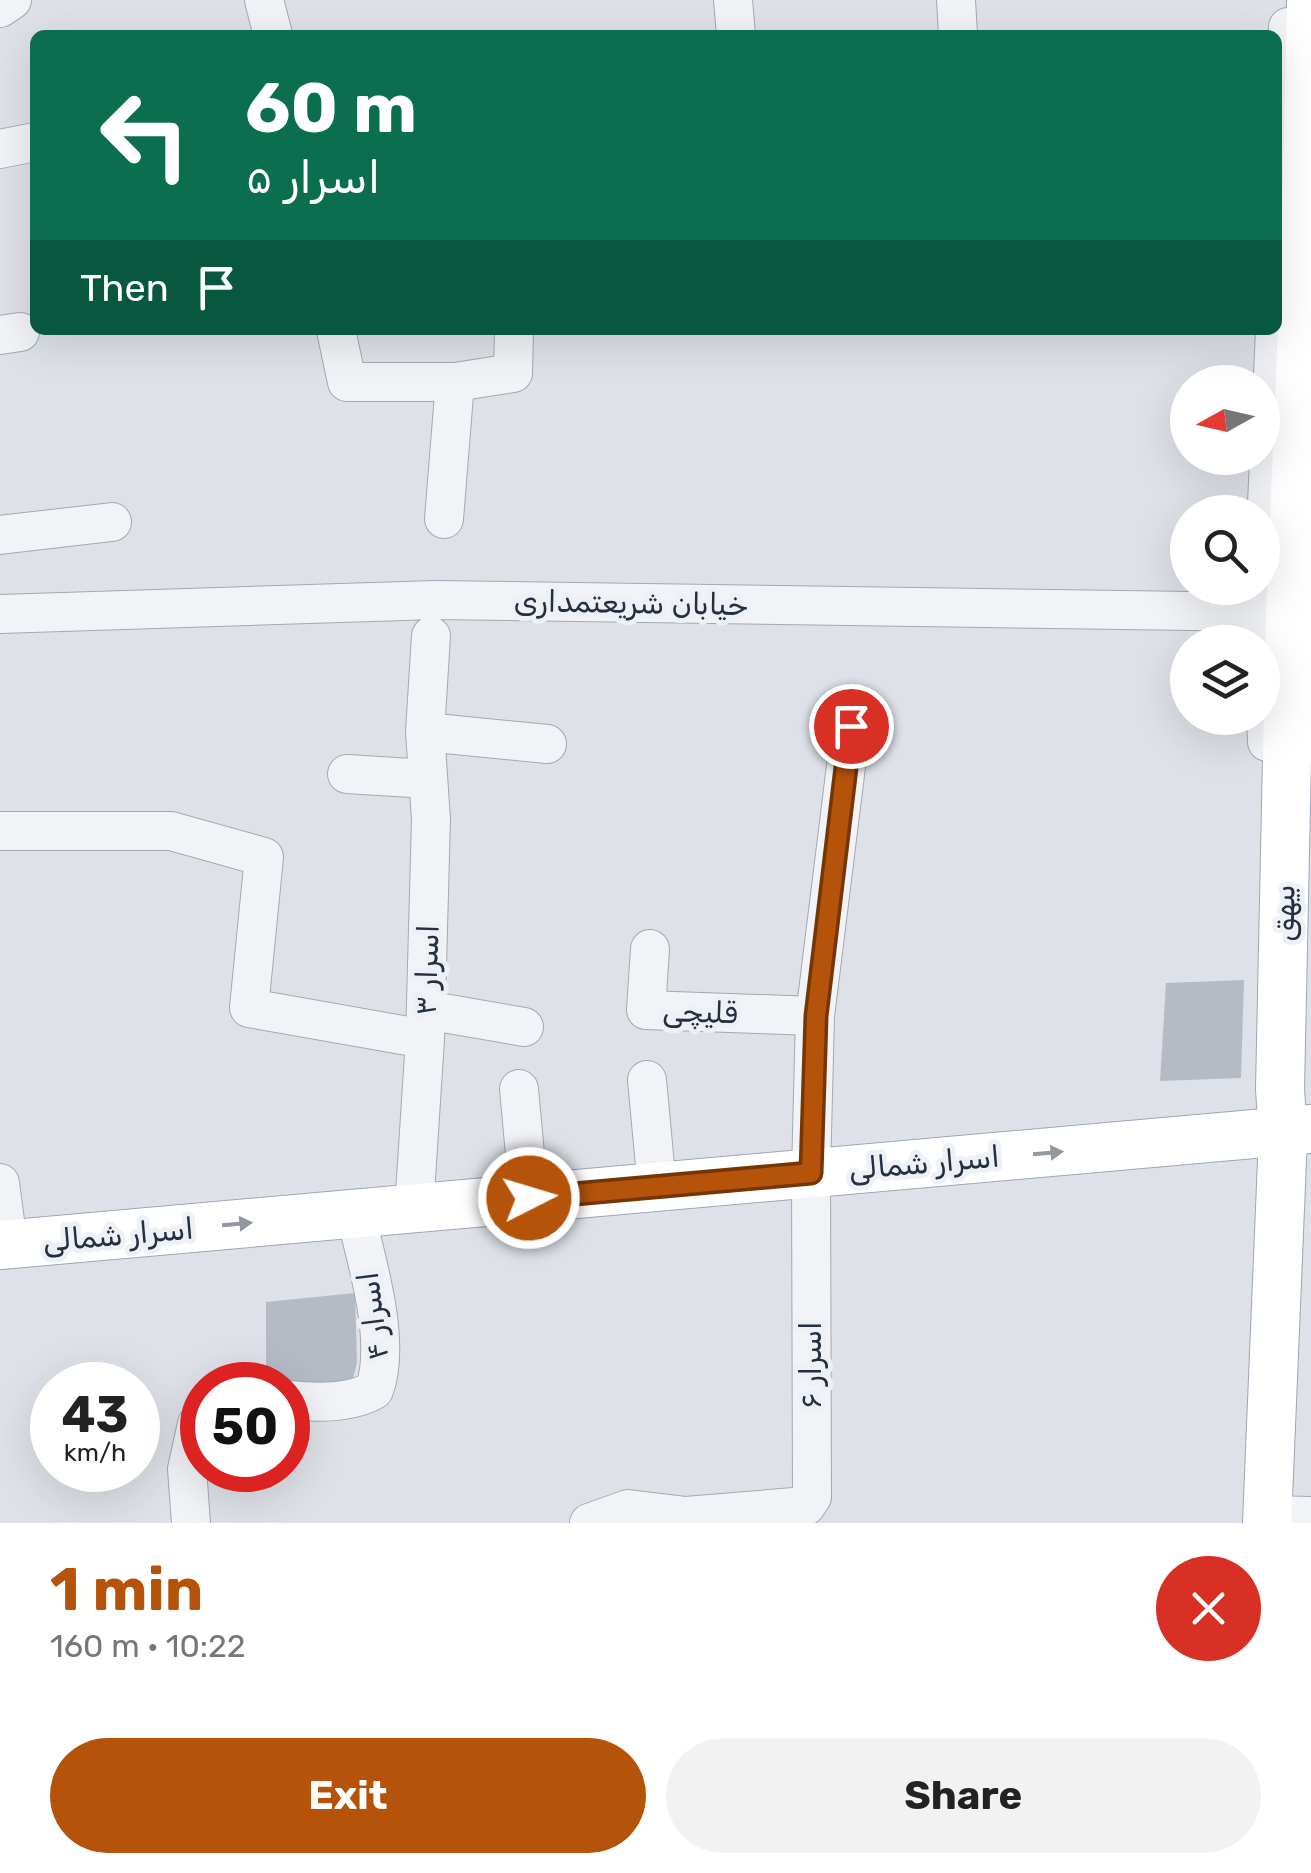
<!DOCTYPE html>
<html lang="en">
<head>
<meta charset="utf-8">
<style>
	body { margin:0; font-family:Rubik,"Noto Naskh Arabic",sans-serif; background:#f2f2f2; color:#222; height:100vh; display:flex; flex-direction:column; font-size:38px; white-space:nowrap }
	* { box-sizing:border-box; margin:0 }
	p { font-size:32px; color:#767676 }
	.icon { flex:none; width:55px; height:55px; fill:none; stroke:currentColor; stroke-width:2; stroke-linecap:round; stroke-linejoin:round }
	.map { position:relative; height:1523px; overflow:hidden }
	.panel { display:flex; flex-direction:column; background:#fff; flex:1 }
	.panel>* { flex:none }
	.top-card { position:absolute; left:30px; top:30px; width:1252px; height:305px; border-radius:15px; box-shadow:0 10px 40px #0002; background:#0b6e4f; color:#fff; overflow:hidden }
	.needle { width:65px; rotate:262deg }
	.tools { position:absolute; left:1170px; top:365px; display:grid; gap:20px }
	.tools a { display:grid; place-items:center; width:110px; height:110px; border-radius:50%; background:#fff; box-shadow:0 10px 40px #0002; font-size:50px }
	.speed { position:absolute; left:30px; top:1362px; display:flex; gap:20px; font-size:50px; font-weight:700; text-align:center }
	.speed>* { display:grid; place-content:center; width:130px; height:130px; border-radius:50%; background:#fff; box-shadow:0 10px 40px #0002; line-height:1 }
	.speed small { font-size:25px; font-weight:400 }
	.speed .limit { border:15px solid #d22; background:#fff; color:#111 }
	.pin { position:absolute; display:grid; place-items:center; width:85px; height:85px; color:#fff; margin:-42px; border:5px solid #fff; border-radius:50%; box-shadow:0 2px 10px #0007 }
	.me { position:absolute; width:110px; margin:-55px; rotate:85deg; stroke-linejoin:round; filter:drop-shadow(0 0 8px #0008) }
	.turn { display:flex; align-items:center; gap:35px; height:210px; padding:0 50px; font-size:45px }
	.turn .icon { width:130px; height:130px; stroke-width:2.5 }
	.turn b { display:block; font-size:70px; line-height:85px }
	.then { display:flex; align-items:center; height:95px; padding:0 50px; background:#0003; gap:20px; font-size:38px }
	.round { display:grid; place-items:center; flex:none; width:105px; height:105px; border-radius:52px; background:#f2f2f2 }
	.overview { display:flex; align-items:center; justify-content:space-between; height:170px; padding:0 50px }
	h1 { font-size:60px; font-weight:700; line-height:75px; color:#b45309 }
	.button { display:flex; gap:20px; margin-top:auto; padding:20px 50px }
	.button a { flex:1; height:115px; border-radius:60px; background:#b45309; color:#fff; font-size:40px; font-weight:700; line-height:115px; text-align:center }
	.button a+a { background:#f2f2f2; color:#222 }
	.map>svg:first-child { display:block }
	.building { fill:#b5bbc5 }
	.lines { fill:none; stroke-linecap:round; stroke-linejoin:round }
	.minor-casing { stroke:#a3a9b2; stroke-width:40 }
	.major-casing { stroke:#9ca6b5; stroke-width:50 }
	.minor { stroke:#f1f3f6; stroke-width:38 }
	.major { stroke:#fff; stroke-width:48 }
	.oneway { fill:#9297a0 }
	.route-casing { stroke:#753606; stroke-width:25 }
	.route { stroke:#b45309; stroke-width:18 }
	.labels { text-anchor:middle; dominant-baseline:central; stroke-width:10; stroke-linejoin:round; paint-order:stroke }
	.street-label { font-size:30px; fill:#262f40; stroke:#edf1f6 }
</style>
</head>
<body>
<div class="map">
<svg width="1311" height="1523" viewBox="0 0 1311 1523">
	<rect width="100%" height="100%" fill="#dee2e8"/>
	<path class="building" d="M1244,980l-3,98 -81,3 6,-98z
		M355,1293l2,70 -4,15 -18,12 -69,-5v-83z"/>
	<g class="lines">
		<defs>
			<path id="minor" d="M264,0l9,35
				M733,0l3,35
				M956,0l2,35
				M0,8l12,-8
				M0,149l35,-7
				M1278,269l10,-242
				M336,330l11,52h108l58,-9 1,-43
				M0,335l20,-3
				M444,519l11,-137
				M0,535l112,-13
				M0,614l435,-14 827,12
				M425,732l122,12
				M1267,742l-5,-130 13,-282
				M347,774l81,5
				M0,831h171l93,26 -15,151 176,31
				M650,949l-4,61 169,6
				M426,1010l98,17
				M647,1080l10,107
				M519,1089l10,109
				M0,1183l8,61
				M414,1209l11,-170 6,-220 -6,-87 6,-96
				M288,1400c27,3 62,4 86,-10 18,-46 -7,-129 -19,-177
				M1267,1515l44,1
				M191,1523l-4,-54 10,-45 5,-4
				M589,1523l39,-14 58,7 120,-10 6,-9 -1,-324 4,-157 36,-290"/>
			<path id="major" d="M0,1245l1311,-116
				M1267,1523l16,-387 -3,-47 10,-473 15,-360 6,-253"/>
		</defs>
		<use href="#minor" class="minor-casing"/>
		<use href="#major" class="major-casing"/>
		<use href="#minor" class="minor"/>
		<use href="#major" class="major"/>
	</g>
	<defs><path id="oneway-solid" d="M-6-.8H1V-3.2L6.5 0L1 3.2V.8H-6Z" transform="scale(2.5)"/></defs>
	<g class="oneway">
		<use href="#oneway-solid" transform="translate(1048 1153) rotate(-5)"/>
		<use href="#oneway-solid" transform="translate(237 1224) rotate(-5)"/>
	</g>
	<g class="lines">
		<defs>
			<path id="route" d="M529,1198l282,-25 5,-157 35,-290"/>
		</defs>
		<use href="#route" class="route-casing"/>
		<use href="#route" class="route"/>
	</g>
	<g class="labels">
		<g class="street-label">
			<text transform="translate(631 603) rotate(1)">خیابان شریعتمداری</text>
			<text transform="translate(1284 913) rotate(-89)">بیهق</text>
			<text transform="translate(427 970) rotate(-88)">اسرار ۳</text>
			<text transform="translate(700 1012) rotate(2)">قلیچی</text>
			<text transform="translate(924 1163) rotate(-5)">اسرار شمالی</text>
			<text transform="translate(118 1235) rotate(-5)">اسرار شمالی</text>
			<text transform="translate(373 1316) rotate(-97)">اسرار ۴</text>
			<text transform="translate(811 1365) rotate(-90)">اسرار ۶</text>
		</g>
	</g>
</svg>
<div class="tools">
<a><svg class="needle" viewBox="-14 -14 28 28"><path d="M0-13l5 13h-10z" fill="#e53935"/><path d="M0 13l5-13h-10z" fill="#767676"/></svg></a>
<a><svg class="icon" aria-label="search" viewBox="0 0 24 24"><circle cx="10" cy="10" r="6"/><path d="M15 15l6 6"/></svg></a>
<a><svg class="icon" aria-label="layers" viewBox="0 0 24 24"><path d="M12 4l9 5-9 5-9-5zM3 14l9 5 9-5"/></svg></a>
</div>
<div class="speed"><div>43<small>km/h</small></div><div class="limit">50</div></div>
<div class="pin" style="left:851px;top:726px;background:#d93025"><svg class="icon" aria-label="arrive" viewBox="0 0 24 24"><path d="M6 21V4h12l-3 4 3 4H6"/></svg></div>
<svg class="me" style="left:529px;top:1198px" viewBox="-20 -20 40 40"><circle r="17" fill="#b45309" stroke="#fff" stroke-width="3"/><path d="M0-11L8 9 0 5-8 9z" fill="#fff"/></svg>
<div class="top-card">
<div class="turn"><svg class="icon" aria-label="left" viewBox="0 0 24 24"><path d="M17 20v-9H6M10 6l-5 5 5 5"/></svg><div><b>60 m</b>اسرار ۵</div></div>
<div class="then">Then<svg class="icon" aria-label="arrive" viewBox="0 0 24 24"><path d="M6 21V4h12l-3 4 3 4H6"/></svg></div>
</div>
</div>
<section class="panel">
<div class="overview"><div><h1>1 min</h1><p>160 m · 10:22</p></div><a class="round" style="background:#d93025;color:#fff"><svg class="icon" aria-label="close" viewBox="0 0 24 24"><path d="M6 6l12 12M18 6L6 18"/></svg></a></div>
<div class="button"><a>Exit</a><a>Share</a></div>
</section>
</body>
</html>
